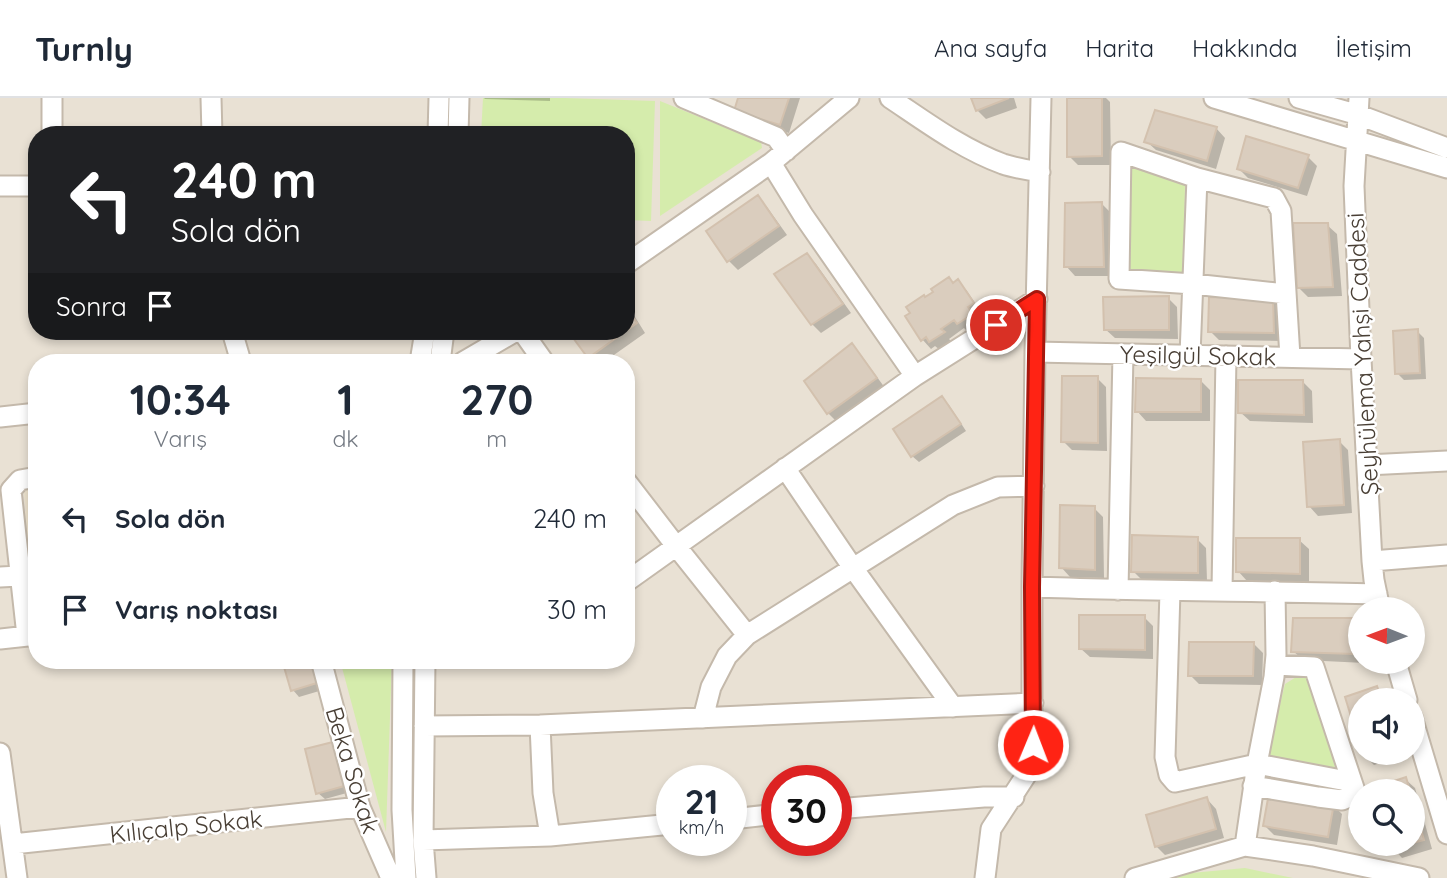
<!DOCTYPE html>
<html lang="tr">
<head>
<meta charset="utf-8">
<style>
	body { margin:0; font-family:Quicksand,sans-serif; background:#f2f2f3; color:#1f2937; height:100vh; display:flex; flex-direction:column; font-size:26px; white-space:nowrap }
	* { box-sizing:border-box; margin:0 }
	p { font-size:23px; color:#747a83 }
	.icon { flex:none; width:38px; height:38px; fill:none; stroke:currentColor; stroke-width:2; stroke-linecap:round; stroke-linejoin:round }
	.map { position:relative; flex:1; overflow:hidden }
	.drawer { position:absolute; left:28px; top:256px; width:607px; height:315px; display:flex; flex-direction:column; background:#fff; border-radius:28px; box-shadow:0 4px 10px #0003 }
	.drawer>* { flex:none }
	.banner { position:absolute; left:28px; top:28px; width:607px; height:214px; border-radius:28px; box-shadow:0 4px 10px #0003; background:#202124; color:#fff; overflow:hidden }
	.needle { width:46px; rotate:271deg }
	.fabs { position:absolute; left:1348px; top:499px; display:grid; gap:14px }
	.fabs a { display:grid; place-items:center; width:77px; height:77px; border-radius:50%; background:#fff; box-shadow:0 4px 10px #0003; font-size:35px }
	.speed { position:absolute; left:656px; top:667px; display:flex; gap:14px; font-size:35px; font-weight:700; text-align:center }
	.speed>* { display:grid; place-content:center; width:91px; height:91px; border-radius:50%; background:#fff; box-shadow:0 4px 10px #0003; line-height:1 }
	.speed small { font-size:18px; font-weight:400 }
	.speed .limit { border:10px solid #d22; background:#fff; color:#111 }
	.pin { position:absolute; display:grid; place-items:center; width:60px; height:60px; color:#fff; margin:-30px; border:4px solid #fff; border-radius:50%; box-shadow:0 2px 7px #0007 }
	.me { position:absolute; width:77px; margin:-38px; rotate:1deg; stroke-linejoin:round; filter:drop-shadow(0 0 5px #0008) }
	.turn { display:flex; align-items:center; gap:24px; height:147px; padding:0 28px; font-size:32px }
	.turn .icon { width:91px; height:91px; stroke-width:2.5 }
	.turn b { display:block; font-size:49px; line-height:60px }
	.then { display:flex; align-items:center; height:66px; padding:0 28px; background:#0003; gap:14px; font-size:26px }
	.eta { display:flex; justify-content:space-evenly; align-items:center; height:119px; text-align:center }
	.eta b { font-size:42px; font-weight:700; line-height:49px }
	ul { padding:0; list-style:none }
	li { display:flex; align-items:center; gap:21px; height:91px; padding:0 28px }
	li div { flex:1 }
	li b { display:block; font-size:26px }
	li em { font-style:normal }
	header { display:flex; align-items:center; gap:42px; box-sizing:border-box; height:98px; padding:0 35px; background:#fff; border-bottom:2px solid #e0e1e3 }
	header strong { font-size:33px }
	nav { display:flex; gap:38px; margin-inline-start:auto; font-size:24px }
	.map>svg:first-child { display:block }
	.residential { fill:#e9e1d4; fill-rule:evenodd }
	.education { fill:#efe4cf }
	.green { fill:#d5ecac }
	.shadow { fill:#0003 }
	.building { fill:#dacdbe; stroke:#d3c1ae; stroke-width:2 }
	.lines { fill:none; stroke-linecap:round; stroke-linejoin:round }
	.minor-casing { stroke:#c4b9ab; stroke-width:23 }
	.minor { stroke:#fff; stroke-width:19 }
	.route-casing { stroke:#a6170d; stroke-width:18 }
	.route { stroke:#ff2314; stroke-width:12 }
	.labels { text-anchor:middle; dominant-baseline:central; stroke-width:5; stroke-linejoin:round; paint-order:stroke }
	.street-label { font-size:24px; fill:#493f35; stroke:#fff }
</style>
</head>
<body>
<header>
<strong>Turnly</strong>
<nav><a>Ana sayfa</a><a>Harita</a><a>Hakkında</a><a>İletişim</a></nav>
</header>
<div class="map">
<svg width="1447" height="780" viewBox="0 0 1447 780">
	<rect width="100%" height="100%" fill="#f5efe7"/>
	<path class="residential" d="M0,0h1447v780h-1447zM37,37h589v196h-589zM37,264h589v298h-589zM1360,511h52v53h-52zM1360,602h52v52h-52zM672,682h60v60h-60zM777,682h59v60h-59zM1360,693h52v53h-52z"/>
	<path class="education" d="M37,388v141l-4,-4 -12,-111 5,-1 -3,-24z"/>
	<path class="green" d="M483,0h81l91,3 -4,120 -24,-1 -1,-85h-145z
		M660,3l101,41 1,6 -102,68z
		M1128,65l57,18 -1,94 -59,-2z
		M340,562h52l-6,172z
		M1301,576l9,4 25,89 -3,4 -58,-9 -6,-8 17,-70z
		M1245,770l48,10h-117l15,-5z"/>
	<path class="shadow" d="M484,0h66v3l-65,-2z
		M740,0h60l-11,35 -44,-14z
		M973,0h41l3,10 -31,11 -9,-9z
		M1068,0h38l4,4 1,63h-33l-9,-9z
		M1216,30l9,10 -9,31 -60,-19 -10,-9z
		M1308,59l9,9 -10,30 -59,-18 -9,-9z
		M758,100l9,9 20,28 -49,35 -9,-9z
		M1102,106l9,9 1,63h-37l-9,-10z
		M1327,127l10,9 5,62 -34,1 -9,-9z
		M807,157l9,9 35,49 -30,20 -9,-9z
		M949,181l5,5 4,-3 9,10 15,22 -6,3 5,7 -13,9 -4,-4 -15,11 3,3 -12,8 -5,-4 -4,3 -9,-10 3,-40z
		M1168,200l9,9 1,32 -63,-1 -10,-9z
		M1273,202l9,9 1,32 -64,-1 -9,-9z
		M627,206l18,29 -41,29h-10l-24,-31h56z
		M1417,233l7,7 2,41 -22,1 -7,-7z
		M852,248l9,9 24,33 -48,34 -9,-9z
		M1097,280l9,9 1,64 -35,-1 -9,-9z
		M1200,282l10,10v31h-64l-9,-10z
		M1302,283l10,10 1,32 -63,-2 -10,-9z
		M942,300l7,7 17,26 -47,31 -7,-6z
		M1339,343l9,9 4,63 -34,3 -9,-10z
		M1094,410l9,9 1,61 -34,-1 -9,-10z
		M1197,441l9,9 1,33 -65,-1 -9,-9z
		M1299,442l10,9v33l-62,-1 -9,-10z
		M1144,519l9,9v33l-63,-2 -10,-9z
		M1355,522l5,5v37l5,1 -62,-3 -10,-9z
		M1254,546l9,9 -1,32 -63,-1 -9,-9z
		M284,562h33l9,29 -27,8 -6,-7z
		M1376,590l11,12 -40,-2z
		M307,653l47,40 -29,8 -7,-6z
		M1364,654h40l1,3 -31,10 -9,-9z
		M1405,681l10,9 17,61 -30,9 -9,-10 -2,-4h21v-53h-37z
		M1207,701l9,10 8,29 -59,17 -9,-9z
		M1333,707l9,9 -5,31 -63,-10 -9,-9z"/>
	<path class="building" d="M738,0h51l-9,27 -46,-14z
		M971,0h38l-33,13z
		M1067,0h35v58l-35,1z
		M1155,12l62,17 -10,34 -63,-19z
		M1246,38l63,19 -11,33 -61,-19z
		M758,97l21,31 -52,36 -21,-31z
		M1102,104l2,65h-40l1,-64z
		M1293,125h35l5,64 -36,1z
		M807,155l36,51 -32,21 -37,-51z
		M949,179l4,6 5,-4 16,24 -6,4 5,7 -16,10 -3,-4 -13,9 4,3 -16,10 -3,-5 -5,4 -16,-25 5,-3 -4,-6 18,-12 1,2 8,-5 -2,-3z
		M1169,198v34h-65l-1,-33z
		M1209,199l64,1 1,35 -66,-1z
		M626,209l11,16 -49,35 -20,-27h58z
		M1418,231l2,44 -25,1 -2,-43z
		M852,245l25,35 -50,36 -23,-33z
		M1062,278h36v67l-37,-1z
		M1136,280l65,1v33h-66z
		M1238,282h65l1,35 -66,-2z
		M942,298l19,28 -50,33 -18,-28z
		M1340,341l4,66 -37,2 -4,-65z
		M1060,407l35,1v64l-36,-2z
		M1132,437l66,2v36l-67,-1z
		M1236,440h64v36l-64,-2z
		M1079,517h66v35l-66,-1z
		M1293,520h63v36l-65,-2z
		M1189,544h65l-1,34h-65z
		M282,562h31l7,22 -29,9z
		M1377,588l5,14h-22v46l-15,-49z
		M337,643l11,44 -32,9 -11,-45z
		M1406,679l4,14h-36l-1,-3z
		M1269,695l65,10 -6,34 -65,-11z
		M1207,699l9,32 -61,18 -9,-32z
		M1412,701l12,41 -12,3z"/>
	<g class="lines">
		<defs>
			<path id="minor" d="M211,0l1,37
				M684,0l92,39 10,14
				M890,0c36,24 72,51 113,66 12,4 25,6 37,8
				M1214,0l233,70
				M1299,0l60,17 88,33
				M1359,0l-5,88 7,173 11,202 2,19 6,29
				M52,37v-37
				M438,37l1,-37
				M458,37l1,-37
				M771,65l32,52 112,161
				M1197,80l-76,-26 -2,127 74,5 93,10
				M0,88h37
				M626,166l145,-101 78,-65
				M232,233l9,31
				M522,233l22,31
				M1035,254l326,7
				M1190,257l7,-177 77,20 7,13 9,146
				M420,264l5,-31
				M440,264l4,-31
				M463,264l53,-31
				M0,319l37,-4
				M1367,367l80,-4
				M785,370l68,100 100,139
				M626,383l50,65 71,89
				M1372,463l75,-6
				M0,479l19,-1
				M626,484l289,-206 122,-77
				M1032,489c115,4 230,4 345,7
				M1118,492l5,-236
				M1170,493l-5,166 4,18 6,7 82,-18 95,18
				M1222,493l4,-235
				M27,538l-16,-146 9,-10 17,-3
				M0,541l37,-4
				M321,562l39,147 31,71
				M403,562l-1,150 4,68
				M425,562l-2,180 3,38
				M1396,564l11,38
				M1412,619l35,117
				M703,620l8,-31 16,-31 20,-21 206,-130 45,-18 36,-1
				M540,627l3,68 7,43
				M424,628l116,-1 493,-22
				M0,655l17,125
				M1253,688l65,11 24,3 14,-6 -42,-127 -39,-2
				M836,711l148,-12h30
				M732,721l45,-5
				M423,742l127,-4 122,-12
				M13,746l347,-37
				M1245,748l12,-82 17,-87 2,-22 -1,-64
				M985,780l6,-49 41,-63v-179l3,-235 6,-254
				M1135,780l110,-32 68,10 106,22"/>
		</defs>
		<use href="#minor" class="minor-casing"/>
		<use href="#minor" class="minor"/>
	</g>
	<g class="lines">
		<defs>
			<path id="route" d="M996,227l41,-26 -5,288 1,158"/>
		</defs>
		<use href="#route" class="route-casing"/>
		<use href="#route" class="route"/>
	</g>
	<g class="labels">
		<g class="street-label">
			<text transform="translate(1362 256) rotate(-93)">Şeyhülema Yahşi Caddesi</text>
			<text transform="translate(1198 257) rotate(1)">Yeşilgül Sokak</text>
			<text transform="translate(353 672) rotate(73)">Beka Sokak</text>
			<text transform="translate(186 728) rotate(-6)">Kılıçalp Sokak</text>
		</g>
	</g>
</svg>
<div class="fabs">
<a><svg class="needle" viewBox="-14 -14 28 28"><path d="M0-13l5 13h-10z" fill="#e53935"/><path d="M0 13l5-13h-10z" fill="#747a83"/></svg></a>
<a><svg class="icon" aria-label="sound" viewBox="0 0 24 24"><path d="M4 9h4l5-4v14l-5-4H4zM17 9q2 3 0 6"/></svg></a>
<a><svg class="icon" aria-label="search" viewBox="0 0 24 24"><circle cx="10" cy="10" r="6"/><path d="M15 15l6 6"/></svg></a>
</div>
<div class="speed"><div>21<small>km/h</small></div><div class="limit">30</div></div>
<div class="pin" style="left:996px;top:227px;background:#d93025"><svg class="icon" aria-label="arrive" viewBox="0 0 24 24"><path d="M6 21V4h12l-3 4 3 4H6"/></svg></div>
<svg class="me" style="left:1033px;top:647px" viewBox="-20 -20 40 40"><circle r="17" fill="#ff2314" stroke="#fff" stroke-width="3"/><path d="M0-11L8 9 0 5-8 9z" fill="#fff"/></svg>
<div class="banner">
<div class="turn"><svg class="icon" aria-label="left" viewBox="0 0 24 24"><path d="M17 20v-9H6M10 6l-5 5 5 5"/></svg><div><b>240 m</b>Sola dön</div></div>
<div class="then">Sonra<svg class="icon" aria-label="arrive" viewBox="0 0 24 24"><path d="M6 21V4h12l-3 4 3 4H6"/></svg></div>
</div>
<section class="drawer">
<div class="eta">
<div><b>10:34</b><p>Varış</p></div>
<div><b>1</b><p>dk</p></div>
<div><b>270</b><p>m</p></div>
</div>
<ul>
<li><svg class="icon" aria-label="left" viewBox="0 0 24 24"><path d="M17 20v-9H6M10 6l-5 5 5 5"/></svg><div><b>Sola dön</b></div><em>240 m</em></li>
<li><svg class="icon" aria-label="arrive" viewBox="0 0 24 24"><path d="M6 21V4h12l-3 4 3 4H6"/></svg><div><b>Varış noktası</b></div><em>30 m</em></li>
</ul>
</section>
</div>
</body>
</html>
